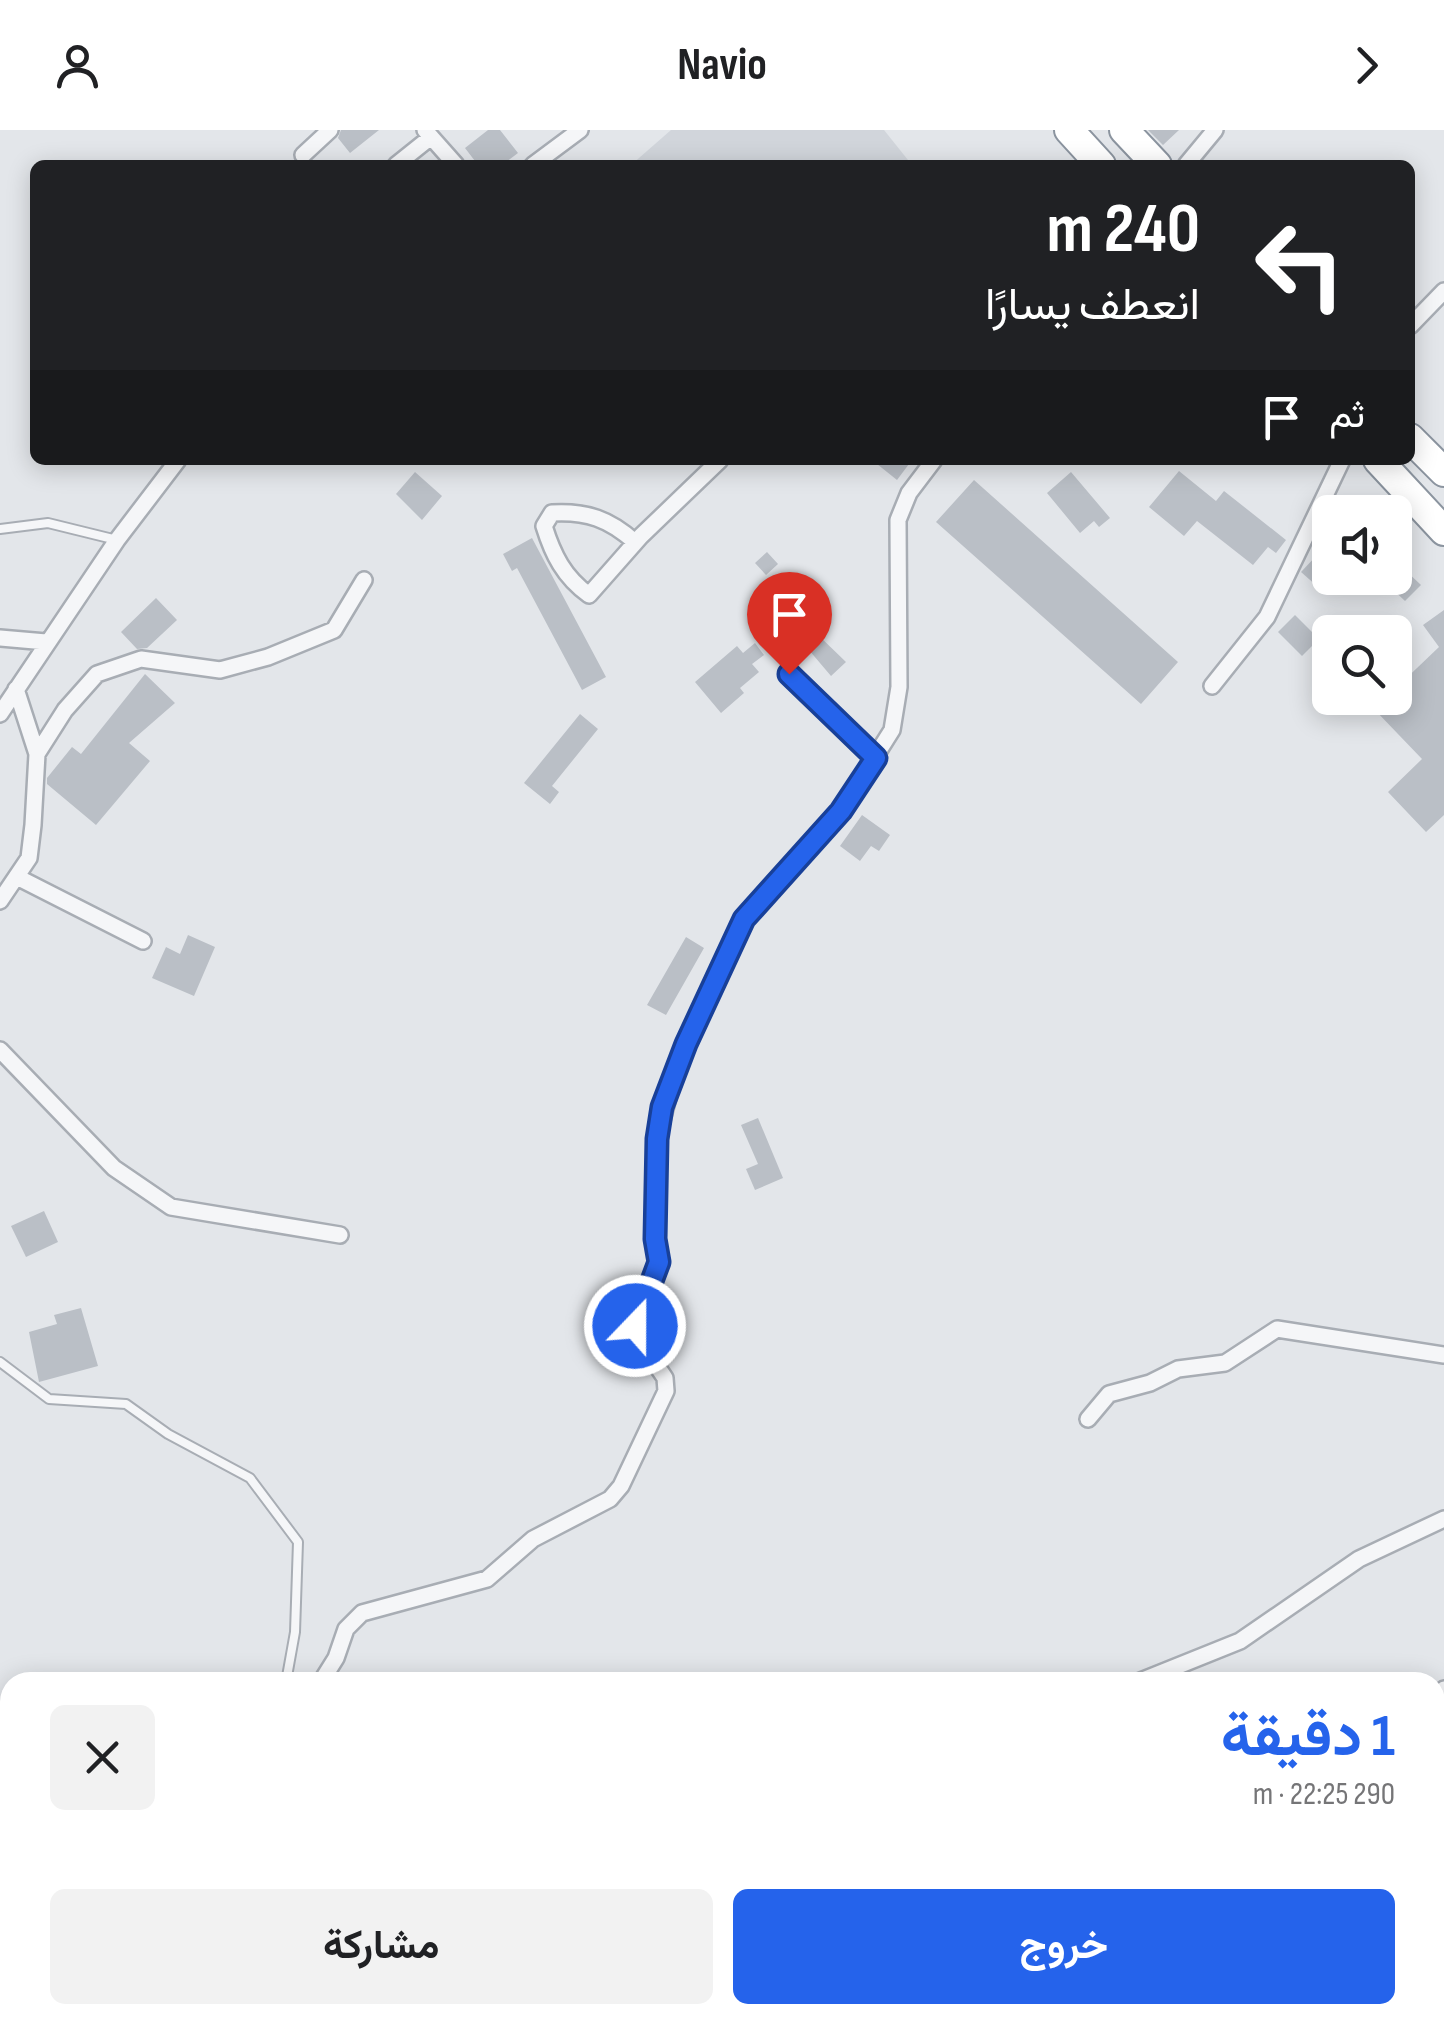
<!DOCTYPE html>
<html lang="ar">
<head>
<meta charset="utf-8">
<style>
	body { margin:0; font-family:"Sofia Sans Condensed",Vazirmatn,sans-serif; background:#f2f2f2; color:#202124; direction:rtl; height:100vh; display:flex; flex-direction:column; font-size:38px; white-space:nowrap }
	* { box-sizing:border-box; margin:0 }
	p { font-size:32px; color:#757577 }
	.icon { flex:none; width:55px; height:55px; fill:none; stroke:currentColor; stroke-width:2; stroke-linecap:round; stroke-linejoin:round }
	.map { position:relative; flex:1; overflow:hidden; direction:ltr }
	.side { position:absolute; left:0px; top:1542px; width:1445px; height:352px; display:flex; flex-direction:column; background:#fff; border-radius:30px 30px 0 0; box-shadow:0 5px 25px #0003; direction:rtl }
	.side>* { flex:none }
	.hud { position:absolute; left:30px; top:30px; width:1385px; height:305px; border-radius:15px; box-shadow:0 5px 25px #0003; direction:rtl; background:#202124; color:#fff; overflow:hidden }
	.controls { position:absolute; left:1312px; top:365px; display:grid; gap:20px }
	.controls a { display:grid; place-items:center; width:100px; height:100px; border-radius:15px; background:#fff; box-shadow:0 5px 25px #0003; font-size:50px }
	.pin { position:absolute; display:grid; place-items:center; width:85px; height:85px; color:#fff; margin:-102px -42px; border-radius:50% 50% 50% 0; rotate:-45deg; box-shadow:0 0 10px #0007 }
	.pin .icon { rotate:45deg }
	.me { position:absolute; width:110px; margin:-55px; rotate:22deg; stroke-linejoin:round; filter:drop-shadow(0 0 8px #0008) }
	.turn { display:flex; align-items:center; gap:35px; height:210px; padding:0 50px; font-size:45px }
	.turn .icon { width:130px; height:130px; stroke-width:2.5 }
	.turn b { display:block; font-size:70px; line-height:85px }
	.then { display:flex; align-items:center; height:95px; padding:0 50px; background:#0003; gap:20px; font-size:38px }
	.round { display:grid; place-items:center; flex:none; width:105px; height:105px; border-radius:15px; background:#f2f2f2 }
	.headline { display:flex; align-items:center; justify-content:space-between; height:170px; padding:0 50px }
	h1 { font-size:60px; font-weight:700; line-height:75px; color:#2563eb }
	.action { display:flex; gap:20px; margin-top:auto; padding:20px 50px }
	.action a { flex:1; height:115px; border-radius:15px; background:#2563eb; color:#fff; font-size:40px; font-weight:700; line-height:115px; text-align:center }
	.action a+a { background:#f2f2f2; color:#202124 }
	header { display:flex; justify-content:space-between; align-items:center; height:130px; padding:0 50px; background:#fff; font-size:45px; font-weight:700 }
	.map>svg:first-child { display:block }
	.built { fill:#d1d5db }
	.building { fill:#babfc6 }
	.lines { fill:none; stroke-linecap:round; stroke-linejoin:round }
	.lane-casing { stroke:#a8adb4; stroke-width:12 }
	.street-casing { stroke:#a8adb4; stroke-width:20 }
	.highway-casing { stroke:#8b949f; stroke-width:32 }
	.path { stroke:#b9bcc1; stroke-width:4; stroke-dasharray:8 8; stroke-linecap:butt }
	.lane { stroke:#f5f6f8; stroke-width:8 }
	.street { stroke:#f5f6f8; stroke-width:15 }
	.highway { stroke:#fff; stroke-width:28 }
	.route-casing { stroke:#184099; stroke-width:25 }
	.route { stroke:#2563eb; stroke-width:18 }
</style>
</head>
<body>
<header><svg class="icon" aria-label="forward" viewBox="0 0 24 24"><path d="M9 5l7 7-7 7"/></svg>Navio<svg class="icon" aria-label="person" viewBox="0 0 24 24"><circle cx="12" cy="8" r="4"/><path d="M4 21q1-7 8-7t8 7"/></svg></header>
<div class="map">
<svg width="1444" height="1893" viewBox="0 0 1444 1893">
	<rect width="100%" height="100%" fill="#e3e6ea"/>
	<path class="built" d="M671,0h213l28,35h-281z"/>
	<path class="building" d="M341,0h38l-29,23 -12,-15z
		M488,0h12l18,23 -16,12h-24l-13,-17z
		M1148,0h31l-16,15z
		M872,330h40l-15,20z
		M1179,341l37,30 8,-10 62,49 -10,13 -8,-6 -15,18 -56,-44 -13,15 -35,-29z
		M415,342l27,24 -20,24 -26,-26z
		M1071,342l39,46 -11,9 -5,-6 -14,12 -33,-40z
		M974,350l204,182 -37,42 -205,-182z
		M1330,401v44l-12,12 -17,-15 16,-17 -5,-5z
		M532,408l74,139 -24,13 -65,-122 -5,3 -9,-17z
		M767,422l11,12 -12,11 -11,-12z
		M1404,439l17,16 -16,16 -17,-16z
		M156,468l21,22 -30,28 -10,1 -16,-17z
		M1444,480v205l-18,17 -38,-40 34,-33 -48,-50 12,-11h9v-9l44,-42 -16,-22z
		M786,485l12,17 -12,9 -12,-17z
		M1295,485l24,24 -17,17 -24,-24z
		M815,502l31,30 -15,14 -28,-33z
		M755,513l9,12 -12,9 7,8 -19,16 4,5 -23,20 -26,-31 42,-36 6,7z
		M145,544l30,29 -46,40 21,18 -54,64 -49,-41v-6l25,-31 9,7z
		M1330,548v36l-18,-18z
		M580,584l18,15 -46,57 7,6 -9,12 -26,-21z
		M862,685l28,20 -11,16 -8,-5 -11,15 -20,-15z
		M188,805l27,12 -21,49 -42,-18 14,-31 14,7z
		M686,807l18,11 -38,67 -19,-10z
		M758,988l25,60 -28,12 -9,-21 12,-5 -17,-39z
		M44,1081l14,31 -32,15 -15,-31z
		M81,1178l17,58 -59,16 -10,-50 28,-8 -3,-9z"/>
	<g class="lines">
		<defs>
			<path id="lane" d="M0,399l48,-6 69,17
				M0,1232l49,37 77,5 42,30 82,44 48,64 -3,90 -9,50"/>
			<path id="street" d="M425,0l31,35
				M303,25l27,-25
				M396,35l35,-28
				M533,35l47,-35
				M1186,35l29,-35
				M1410,196l34,-35
				M641,406l-6,6c-26,-23 -48,-31 -83,-29l-8,13c9,29 20,51 45,69l52,-59 79,-76
				M0,508l46,4
				M789,544l87,84
				M1212,556l55,-69 75,-157
				M0,584l117,-174 61,-80
				M37,624l28,-44 32,-36 44,-15 79,11 48,-13 66,-27 30,-50
				M17,747l126,64
				M0,771l29,-43 4,-33 4,-71 -21,-65
				M0,920l114,118 57,39 169,28
				M1088,1289l21,-25 41,-11 28,-14 47,-6 52,-34 167,26
				M321,1552l15,-24 10,-29 16,-16 125,-34 46,-40 77,-40 11,-13 45,-95 -1,-13 -31,-46 3,-20 22,-50 -4,-23 2,-100 20,-75 67,-145 97,-108 51,-81 7,-43 -1,-167 11,-27 25,-33
				M1138,1552l102,-41 119,-82 85,-40
				M1435,1569l9,-10
				M331,1885l8,8
				M962,1891l3,-6
				M70,1893l7,-8"/>
			<path id="highway" d="M1069,0l32,35
				M1124,0l33,35
				M1410,308l34,34
				M1378,330l66,71"/>
		</defs>
		<use href="#lane" class="lane-casing"/>
		<use href="#street" class="street-casing"/>
		<use href="#highway" class="highway-casing"/>
		<path class="path" d="M1109,1893l8,-8"/>
		<use href="#lane" class="lane"/>
		<use href="#street" class="street"/>
		<use href="#highway" class="highway"/>
	</g>
	<g class="lines">
		<defs>
			<path id="route" d="M635,1196l24,-64 -4,-23 2,-100 5,-32 24,-63 58,-125 97,-108 35,-53 -87,-84"/>
		</defs>
		<use href="#route" class="route-casing"/>
		<use href="#route" class="route"/>
	</g>
</svg>
<div class="controls">
<a><svg class="icon" aria-label="sound" viewBox="0 0 24 24"><path d="M4 9h4l5-4v14l-5-4H4zM17 9q2 3 0 6"/></svg></a>
<a><svg class="icon" aria-label="search" viewBox="0 0 24 24"><circle cx="10" cy="10" r="6"/><path d="M15 15l6 6"/></svg></a>
</div>
<div class="pin" style="left:789px;top:544px;background:#d93025"><svg class="icon" aria-label="arrive" viewBox="0 0 24 24"><path d="M6 21V4h12l-3 4 3 4H6"/></svg></div>
<svg class="me" style="left:635px;top:1196px" viewBox="-20 -20 40 40"><circle r="17" fill="#2563eb" stroke="#fff" stroke-width="3"/><path d="M0-11L8 9 0 5-8 9z" fill="#fff"/></svg>
<div class="hud">
<div class="turn"><svg class="icon" aria-label="left" viewBox="0 0 24 24"><path d="M17 20v-9H6M10 6l-5 5 5 5"/></svg><div><b>240 m</b>انعطف يسارًا</div></div>
<div class="then">ثم<svg class="icon" aria-label="arrive" viewBox="0 0 24 24"><path d="M6 21V4h12l-3 4 3 4H6"/></svg></div>
</div>
<section class="side">
<div class="headline"><div><h1>1 دقيقة</h1><p>290 m · 22:25</p></div><a class="round"><svg class="icon" aria-label="close" viewBox="0 0 24 24"><path d="M6 6l12 12M18 6L6 18"/></svg></a></div>
<div class="action"><a>خروج</a><a>مشاركة</a></div>
</section>
</div>
</body>
</html>
